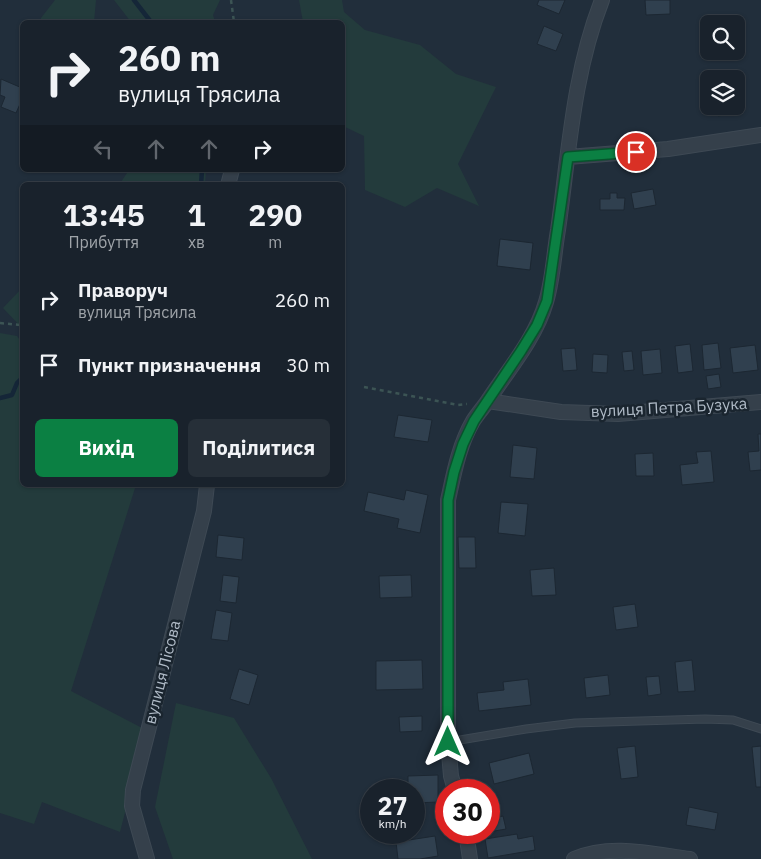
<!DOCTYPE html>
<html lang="uk">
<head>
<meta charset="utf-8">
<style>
	body { margin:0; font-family:"IBM Plex Sans",sans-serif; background:#262f38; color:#f1f3f6; height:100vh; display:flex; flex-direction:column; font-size:19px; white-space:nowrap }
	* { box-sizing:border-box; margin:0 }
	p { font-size:16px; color:#9fa4a9 }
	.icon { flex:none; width:28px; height:28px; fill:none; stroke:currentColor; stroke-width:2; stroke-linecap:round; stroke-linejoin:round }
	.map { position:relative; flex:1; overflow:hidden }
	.panel { position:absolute; left:20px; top:182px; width:325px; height:305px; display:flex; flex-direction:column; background:#19222c; border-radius:8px; box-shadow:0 1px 4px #0004,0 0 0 1px #373f48 }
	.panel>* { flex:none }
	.hud { position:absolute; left:20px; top:20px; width:325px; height:152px; border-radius:8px; box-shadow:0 1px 4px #0004,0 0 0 1px #373f48; background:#19222c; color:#f1f3f6; overflow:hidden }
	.buttons { position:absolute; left:700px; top:15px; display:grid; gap:10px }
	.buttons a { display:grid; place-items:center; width:45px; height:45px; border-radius:8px; background:#19222c; box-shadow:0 1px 4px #0004,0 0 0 1px #373f48; font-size:25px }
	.speed { position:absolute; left:360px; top:779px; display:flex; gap:10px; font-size:25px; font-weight:700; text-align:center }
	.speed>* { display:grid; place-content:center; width:65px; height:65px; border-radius:50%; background:#19222c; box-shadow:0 1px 4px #0004,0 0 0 1px #373f48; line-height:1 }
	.speed small { font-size:12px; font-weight:400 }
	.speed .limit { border:8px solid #d22; background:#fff; color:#111 }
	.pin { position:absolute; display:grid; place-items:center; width:42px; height:42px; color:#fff; margin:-21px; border:2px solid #fff; border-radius:50%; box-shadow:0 1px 5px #0007 }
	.me { position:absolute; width:55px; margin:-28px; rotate:0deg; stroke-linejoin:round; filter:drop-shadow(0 0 4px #0008) }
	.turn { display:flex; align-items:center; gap:18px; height:105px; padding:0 15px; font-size:22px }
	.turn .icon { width:65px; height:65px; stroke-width:2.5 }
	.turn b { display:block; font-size:35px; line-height:42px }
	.lanes { display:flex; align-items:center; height:48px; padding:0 15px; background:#0003; justify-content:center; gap:25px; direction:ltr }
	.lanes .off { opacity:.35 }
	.eta { display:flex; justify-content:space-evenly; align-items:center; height:85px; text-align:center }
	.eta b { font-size:30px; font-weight:800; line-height:35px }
	.action { display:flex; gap:10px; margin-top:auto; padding:10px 15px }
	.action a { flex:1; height:58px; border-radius:8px; background:#0b8043; color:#fff; font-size:20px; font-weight:800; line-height:58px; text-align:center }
	.action a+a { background:#262f38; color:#f1f3f6 }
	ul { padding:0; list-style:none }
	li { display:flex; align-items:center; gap:15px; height:65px; padding:0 15px }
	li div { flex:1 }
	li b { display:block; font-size:19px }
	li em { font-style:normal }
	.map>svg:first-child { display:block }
	.green { fill:#233b3c }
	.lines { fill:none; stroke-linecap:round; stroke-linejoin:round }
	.stream { stroke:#152638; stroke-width:4.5 }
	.building { fill:#30404f; stroke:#1c2732 }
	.lane-casing { stroke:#3e4954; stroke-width:9 }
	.street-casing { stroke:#3e4954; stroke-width:16 }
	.path { stroke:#3c5454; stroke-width:2.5; stroke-dasharray:4 4; stroke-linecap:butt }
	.lane { stroke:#35404b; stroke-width:7 }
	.street { stroke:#35404b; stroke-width:14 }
	.route-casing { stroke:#07532c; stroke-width:12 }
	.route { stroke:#0b8043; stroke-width:9 }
	.labels { text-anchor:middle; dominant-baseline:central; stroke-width:5; stroke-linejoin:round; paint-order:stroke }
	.street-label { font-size:16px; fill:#b0bbc7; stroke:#1a252f }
</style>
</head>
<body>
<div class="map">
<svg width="761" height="859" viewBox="0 0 761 859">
	<rect width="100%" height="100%" fill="#212e3b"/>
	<path class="green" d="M55,0h41l-2,22h-53v-4z
		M114,0h106l-7,15 2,7h-84z
		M299,0h43l2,12 21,18 55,15 36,29 40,13 -38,77 21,42 -42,-18 -32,19 -40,-17 -1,-54 -21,-10 -1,-104h-39z
		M129,170h77l-1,15h-86z
		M22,288v40l-19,-20z
		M0,333l17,3 5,7v142h114l-65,206 75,39 -26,102 -78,-30 -8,22 -34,-11z
		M176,703l58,15 37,60 41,81h-139l-18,-52z"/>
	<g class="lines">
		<path class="stream" d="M134,0l17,22
			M201,185l1,-15
			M0,398l12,-3 5,-12 5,-5"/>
	</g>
	<path class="building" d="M539,0h26l-6,14 -22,-9z
		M645,0h25v14l-24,1z
		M544,26l19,8 -7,17 -19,-7z
		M1,79l21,9v17l-2,-1 -4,9 -15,-6 4,-10 -5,-2z
		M717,106h14l1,8 -14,2z
		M653,189l3,16 -22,4 -3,-16z
		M610,193h7v5h8l-1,12h-24v-11h10z
		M500,239l33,4 -3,27 -33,-4z
		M718,343l3,25 -17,2 -2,-25z
		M690,344l3,27 -15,2 -3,-27z
		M755,345l3,25 -25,3 -3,-25z
		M575,348l2,22 -14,1 -2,-22z
		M660,349l2,24 -19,2 -2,-24z
		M632,351l2,19 -10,1 -2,-19z
		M593,354l15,1 -1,18 -15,-1z
		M719,374l2,13 -13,2 -2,-13z
		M398,415l34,5 -4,22 -34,-5z
		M758,434h3v36l-11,1 -2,-19 11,-1z
		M513,445l24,3 -3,31 -24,-2z
		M711,451l3,31 -32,3 -2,-20 18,-2 -2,-11z
		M653,453l1,23h-18l-1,-22z
		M406,490l22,5 -8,38 -23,-5 2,-9 -35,-8 4,-19 36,8z
		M501,502l27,2 -3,32 -27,-3z
		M218,535l26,3 -2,22 -26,-3z
		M458,537h17l1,31h-17z
		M554,568l2,27 -24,1 -2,-26z
		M223,575l16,2 -3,26 -16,-2z
		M411,575l1,22 -32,1 -1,-22z
		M635,604l3,23 -22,3 -3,-23z
		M216,610l16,3 -4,28 -17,-2z
		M422,660l1,29 -47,1v-29z
		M692,660l3,31 -17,1 -3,-30z
		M239,669l19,6 -9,30 -19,-6z
		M608,675l2,20 -24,3 -2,-20z
		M659,676l2,18 -13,2 -2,-19z
		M528,679l3,26 -52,6 -2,-18 27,-3 -1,-8z
		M422,716v15l-22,1 -1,-15z
		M635,746l3,31 -17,2 -4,-31z
		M761,746v41h-5l-4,-40z
		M529,753l5,21 -40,10 -5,-21z
		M438,775v27l-24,1v-13h-6v-14z
		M689,807l29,6 -3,17 -29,-5z
		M503,816l3,13 -17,3v-13z
		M517,834l1,5 15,-3 2,14 -47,8 -3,-19z
		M435,836l3,20 -18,3h-22l-2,-17z"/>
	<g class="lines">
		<defs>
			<path id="lane" d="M448,742l78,-13 49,-6 130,-4 28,1 28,9"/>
			<path id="street" d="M568,157l100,-8 93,-14
				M228,185l4,-15
				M488,401l73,11 57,2 143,-12
				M455,790l-4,-14 -3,-34v-242c6,-27 11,-55 25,-79 5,-8 11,-14 16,-22 20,-30 47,-62 57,-97 7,-23 8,-49 12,-72 11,-77 15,-156 44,-230
				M466,832l4,27
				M147,859l-15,-53 1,-16 71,-279 3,-26
				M574,859c37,-16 78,-5 116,0"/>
		</defs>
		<use href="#lane" class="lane-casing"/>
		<use href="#street" class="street-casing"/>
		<path class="path" d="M231,0l3,22
			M0,323l20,2 2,3
			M364,387l94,18 9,-1"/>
		<use href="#lane" class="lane"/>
		<use href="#street" class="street"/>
	</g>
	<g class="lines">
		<defs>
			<path id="route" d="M448,742v-242l6,-28 9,-28 11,-23 47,-70 16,-26 10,-24 21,-144 68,-5"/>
		</defs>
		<use href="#route" class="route-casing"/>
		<use href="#route" class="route"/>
	</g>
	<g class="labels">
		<g class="street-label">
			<text transform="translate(669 407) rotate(-3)">вулиця Петра Бузука</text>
			<text transform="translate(162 672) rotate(-76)">вулиця Лісова</text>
		</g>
	</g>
</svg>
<div class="buttons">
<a><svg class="icon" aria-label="search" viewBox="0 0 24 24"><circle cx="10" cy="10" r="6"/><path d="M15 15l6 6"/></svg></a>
<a><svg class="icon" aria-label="layers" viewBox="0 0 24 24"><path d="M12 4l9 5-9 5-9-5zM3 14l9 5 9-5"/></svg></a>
</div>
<div class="speed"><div>27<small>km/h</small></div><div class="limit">30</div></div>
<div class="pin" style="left:636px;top:152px;background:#d93025"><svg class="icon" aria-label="arrive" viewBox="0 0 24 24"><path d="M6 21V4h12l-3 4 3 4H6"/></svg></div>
<svg class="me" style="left:448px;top:742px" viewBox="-20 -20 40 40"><path d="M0-17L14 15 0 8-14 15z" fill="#0b8043" stroke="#fff" stroke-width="4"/></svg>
<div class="hud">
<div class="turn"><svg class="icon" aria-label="right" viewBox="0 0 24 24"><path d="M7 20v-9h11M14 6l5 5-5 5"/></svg><div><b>260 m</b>вулиця Трясила</div></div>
<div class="lanes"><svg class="icon off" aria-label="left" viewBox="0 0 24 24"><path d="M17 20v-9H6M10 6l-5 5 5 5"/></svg><svg class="icon off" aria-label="ahead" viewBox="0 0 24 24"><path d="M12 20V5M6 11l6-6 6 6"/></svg><svg class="icon off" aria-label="ahead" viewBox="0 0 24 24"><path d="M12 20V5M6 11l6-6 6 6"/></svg><svg class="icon" aria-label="right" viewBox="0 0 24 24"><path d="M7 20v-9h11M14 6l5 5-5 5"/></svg></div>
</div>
<section class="panel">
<div class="eta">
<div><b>13:45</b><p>Прибуття</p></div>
<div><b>1</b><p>хв</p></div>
<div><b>290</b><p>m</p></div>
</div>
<ul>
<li><svg class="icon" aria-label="right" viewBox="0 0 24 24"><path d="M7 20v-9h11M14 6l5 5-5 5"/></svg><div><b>Праворуч</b><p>вулиця Трясила</p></div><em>260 m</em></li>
<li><svg class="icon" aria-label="arrive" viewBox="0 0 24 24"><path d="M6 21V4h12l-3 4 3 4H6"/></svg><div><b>Пункт призначення</b></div><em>30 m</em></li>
</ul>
<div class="action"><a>Вихід</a><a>Поділитися</a></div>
</section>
</div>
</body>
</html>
